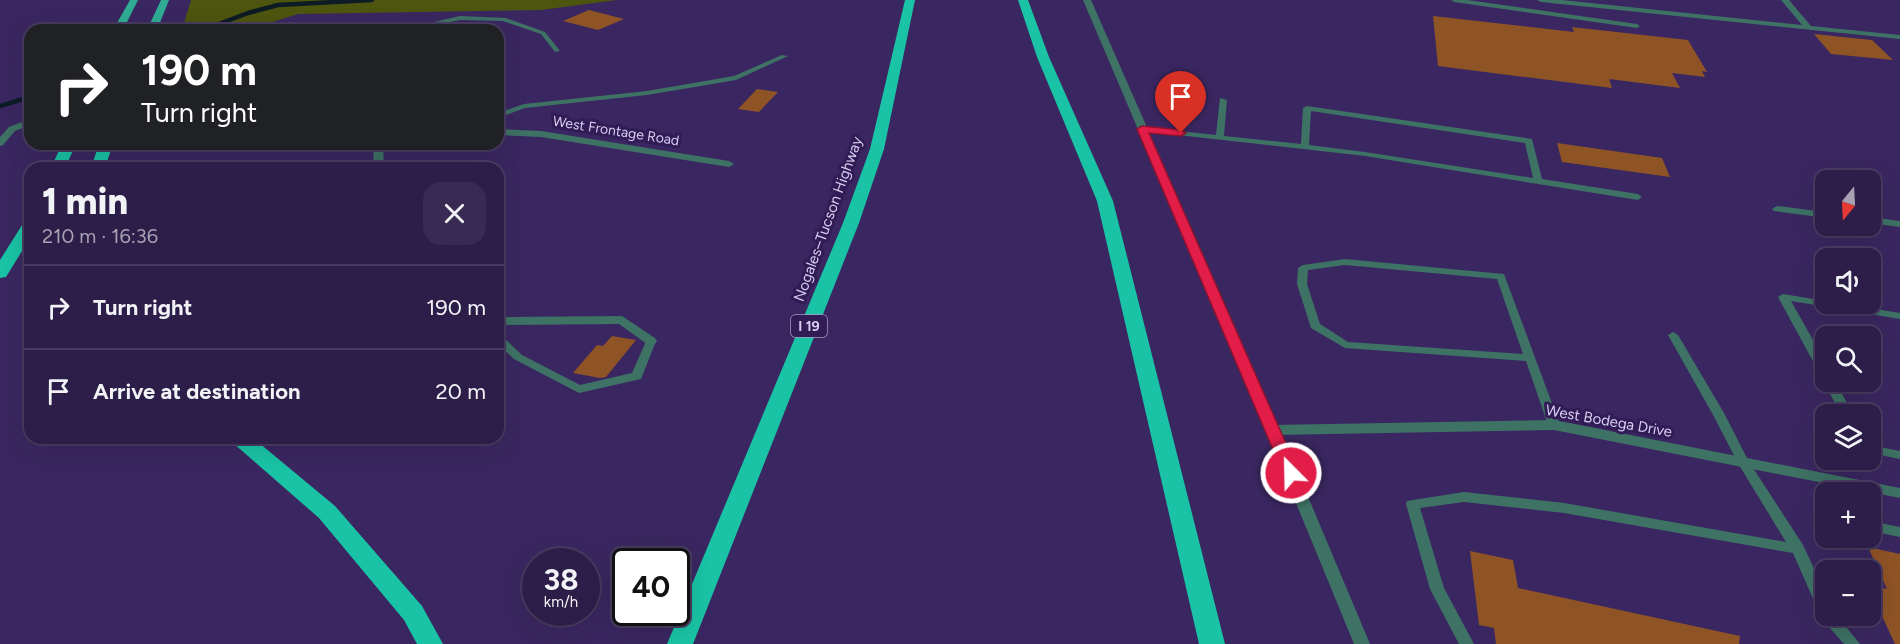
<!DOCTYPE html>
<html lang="en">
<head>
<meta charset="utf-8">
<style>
	body { margin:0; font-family:Figtree,sans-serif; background:#382a53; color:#f1f3f6; height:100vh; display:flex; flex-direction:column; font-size:22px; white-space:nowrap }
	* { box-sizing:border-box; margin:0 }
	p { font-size:20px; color:#a6a2b4 }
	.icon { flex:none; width:33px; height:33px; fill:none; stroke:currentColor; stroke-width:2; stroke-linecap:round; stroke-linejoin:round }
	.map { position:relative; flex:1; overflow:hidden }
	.drawer { position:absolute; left:24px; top:162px; width:480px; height:282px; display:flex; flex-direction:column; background:#2c1d49; border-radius:18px; box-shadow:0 6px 24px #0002,0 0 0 2px #483b61 }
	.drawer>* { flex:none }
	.hud { position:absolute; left:24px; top:24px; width:480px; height:126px; border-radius:18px; box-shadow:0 6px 24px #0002,0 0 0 2px #483b61; background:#202124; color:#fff; overflow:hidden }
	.needle { width:39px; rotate:198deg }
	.buttons { position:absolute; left:1815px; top:170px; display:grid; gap:12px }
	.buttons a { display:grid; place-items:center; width:66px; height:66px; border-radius:12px; background:#2c1d49; box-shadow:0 6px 24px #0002,0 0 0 2px #483b61; font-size:30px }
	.speed { position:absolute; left:522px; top:548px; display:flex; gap:12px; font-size:30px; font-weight:700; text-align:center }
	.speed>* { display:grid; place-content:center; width:78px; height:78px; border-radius:50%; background:#2c1d49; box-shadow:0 6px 24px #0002,0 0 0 2px #483b61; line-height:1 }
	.speed small { font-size:15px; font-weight:400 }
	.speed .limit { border:3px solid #111; border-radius:9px; background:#fff; color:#111 }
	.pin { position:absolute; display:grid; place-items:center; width:51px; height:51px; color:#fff; margin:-62px -26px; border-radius:50% 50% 50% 0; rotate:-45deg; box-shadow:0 0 6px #0007 }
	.pin .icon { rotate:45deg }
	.me { position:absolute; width:66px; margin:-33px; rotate:337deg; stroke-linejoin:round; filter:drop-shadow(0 0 4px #0008) }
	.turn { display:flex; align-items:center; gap:21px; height:126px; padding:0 18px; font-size:27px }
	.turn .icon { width:78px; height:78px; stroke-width:2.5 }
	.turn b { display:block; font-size:42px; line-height:51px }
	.round { display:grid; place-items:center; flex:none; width:63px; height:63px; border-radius:18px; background:#382a53 }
	.headline { display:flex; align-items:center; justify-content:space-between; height:102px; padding:0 18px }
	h1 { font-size:36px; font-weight:800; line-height:45px }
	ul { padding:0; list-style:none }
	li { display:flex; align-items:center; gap:18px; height:84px; padding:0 18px; border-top:2px solid #483b61 }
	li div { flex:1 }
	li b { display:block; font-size:22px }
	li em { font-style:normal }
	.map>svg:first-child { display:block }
	.green { fill:#4d550f }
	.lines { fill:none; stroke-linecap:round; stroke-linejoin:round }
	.stream { stroke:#0d1b24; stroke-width:4.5 }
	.building { fill:#8f5426 }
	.service { fill:#3e7265; fill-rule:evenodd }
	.minor { fill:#3e7265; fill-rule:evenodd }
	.tertiary { fill:#3e7265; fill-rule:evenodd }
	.primary { fill:#2fac93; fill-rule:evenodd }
	.motorway { fill:#1ac3a5; fill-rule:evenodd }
	.route { fill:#e11d48; stroke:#92132f; stroke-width:1.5 }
	.labels { text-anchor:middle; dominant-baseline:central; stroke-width:6; stroke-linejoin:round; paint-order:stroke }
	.far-street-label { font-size:14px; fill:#d7cff2; stroke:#311c55 }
	.shield { fill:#311c55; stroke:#a599c3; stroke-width:1.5 }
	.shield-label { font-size:14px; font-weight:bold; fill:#d7cff2 }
	.street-label { font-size:15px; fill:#d7cff2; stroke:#311c55 }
</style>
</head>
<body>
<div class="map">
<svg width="1900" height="644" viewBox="0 0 1900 644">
	<rect width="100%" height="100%" fill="#3a2761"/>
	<path class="green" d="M191,0h426l-76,10 -243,4 -51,16h-65z"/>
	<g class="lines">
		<path class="stream" d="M203,30l45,-17 30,-8 94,-5
			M0,106l30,-9"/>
	</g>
	<path class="building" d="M589,10l35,9 -26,11 -35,-9z
		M1433,16l141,16 -2,-5 116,13 19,32 -5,-1 3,6 -33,-4 8,15 -71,-9 3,9 -174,-22z
		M1814,34l58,6 21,20 -62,-6z
		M757,89l21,3 -19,20 -21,-3z
		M1557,143l105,15 8,19 -108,-15z
		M612,336l24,4 -30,37 -6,1 -27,-5 24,-28 6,1z
		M1868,547l32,7v90h-5l-25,-54v-5l17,4z
		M1470,551l43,9 5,28 222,48 -1,8h-243l-2,-16 -15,-3z"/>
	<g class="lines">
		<path class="service" d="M1451,0h16l170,24 3,2 -3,2 -183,-26z
			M460,16l46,2 39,14 15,19 -5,1 -14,-18 -38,-13 -43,-1 -48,10h-13z
			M782,55l6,1 -52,24 -89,15 -122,13 -27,10v-5l26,-9 123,-13 87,-15z
			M1220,98l7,2 -3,36 77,8 2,-36 4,-2 225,33 10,40 96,15 4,3 -4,3 -273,-44 -223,-25 -4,-2 4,-2 74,8zM1311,111l214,32 8,35 -168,-26 -56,-7z
			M1777,206l49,6v6l-52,-7 -2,-2z
			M1870,217l30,4v6l-30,-4z
			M1345,259l159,15 56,151 -2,3h-8l-2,-3 -22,-64 -181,-13 -34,-20 -14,-44 1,-16 5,-3zM1345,265l152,14 26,75 -175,-12 -28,-18 -13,-40 1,-14z
			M1783,294l43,7v2h13l61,10v6l-109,-18 35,62v15l-6,-4 -42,-77z
			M1673,332l5,3 46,78 24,47 55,85 23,49v21h10l24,29h-16l-22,-25 -29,-66 -229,-40 -100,-11 -44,6 24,80 30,56h-15l-29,-55 -24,-85 1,-3 57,-9 100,11 222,39 -47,-77 -27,-52 -44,-78z
			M498,335l4,1 20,19 58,30 52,-12 15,-34h8l1,2 -15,38 -62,14 -65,-34 -16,-15z
			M1826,378v3h9l18,33h-12l-18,-33z
			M1870,445l30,6v8l-30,-6z
			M1870,521l30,6v10l-30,-6z"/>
		<path class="minor" d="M1537,0h25l240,25 -21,-25h8l22,26 89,9v4l-359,-37z
			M498,129l43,2 188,30 5,3 -5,3 -188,-30 -43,-2z
			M373,144h10l1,24h-10z
			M622,316l33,22 2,3 -2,3h-8l-28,-20 -121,1v-8z
			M1554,420l346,68v10l-346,-68 -281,5 -5,-2 -2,-3 2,-3 5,-2z"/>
		<path class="tertiary" d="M1083,0h8l189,430 90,214h-16l-88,-214z
			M30,119v6l-15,6 -12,14 -3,1v-9l9,-10z"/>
		<path class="primary" d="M130,0h8l-15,30h-10z
			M161,0h8l-12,30h-10z"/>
		<path class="motorway" d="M905,0h10l-31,149 -25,74 -166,421h-26l176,-421 27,-74z
			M1018,0h10l21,57 64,144 112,443h-26l-102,-443 -60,-144z
			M62,144h14l-11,24h-14z
			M99,144h14l-8,24h-14z
			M30,220v18l-24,39 -6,1v-18l24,-38z
			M230,438h23l82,68 87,100 21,38h-26l-13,-24 -85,-102 -86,-75z"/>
	</g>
	<path class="route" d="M1142,126l39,4 5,3 -5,3 -32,-3 150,340 -2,4h-12l-2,-4 -146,-344z"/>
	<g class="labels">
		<g class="far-street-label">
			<text transform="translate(616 131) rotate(9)">West Frontage Road</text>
		</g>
		<rect class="shield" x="791" y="315" width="36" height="22" rx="4.5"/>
		<g class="shield-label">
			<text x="809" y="326">I 19</text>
		</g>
		<g class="street-label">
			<text transform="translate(828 219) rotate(-70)">Nogales–Tucson Highway</text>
			<text transform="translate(1609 421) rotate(10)">West Bodega Drive</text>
		</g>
	</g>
</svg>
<div class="buttons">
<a><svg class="needle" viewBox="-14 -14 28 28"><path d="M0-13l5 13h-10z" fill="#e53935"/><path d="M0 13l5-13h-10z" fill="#a6a2b4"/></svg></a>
<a><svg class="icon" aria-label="sound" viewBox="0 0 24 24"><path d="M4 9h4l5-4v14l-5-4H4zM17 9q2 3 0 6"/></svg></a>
<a><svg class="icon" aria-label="search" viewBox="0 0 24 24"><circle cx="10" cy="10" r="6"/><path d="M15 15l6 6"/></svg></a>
<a><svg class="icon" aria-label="layers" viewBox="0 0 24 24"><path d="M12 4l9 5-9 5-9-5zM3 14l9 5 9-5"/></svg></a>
<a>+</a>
<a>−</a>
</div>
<div class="speed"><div>38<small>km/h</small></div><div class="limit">40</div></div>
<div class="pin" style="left:1181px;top:133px;background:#d93025"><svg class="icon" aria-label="arrive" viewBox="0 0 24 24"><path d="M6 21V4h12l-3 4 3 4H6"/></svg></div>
<svg class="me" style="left:1291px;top:473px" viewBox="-20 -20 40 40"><circle r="17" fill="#e11d48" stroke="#fff" stroke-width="3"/><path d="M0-11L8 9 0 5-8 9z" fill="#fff"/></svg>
<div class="hud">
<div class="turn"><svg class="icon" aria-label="right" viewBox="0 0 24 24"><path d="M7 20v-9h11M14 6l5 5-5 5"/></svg><div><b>190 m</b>Turn right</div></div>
</div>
<section class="drawer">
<div class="headline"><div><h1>1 min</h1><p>210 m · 16:36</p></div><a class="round"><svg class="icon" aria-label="close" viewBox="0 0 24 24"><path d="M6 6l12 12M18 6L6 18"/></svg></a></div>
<ul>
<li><svg class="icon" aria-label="right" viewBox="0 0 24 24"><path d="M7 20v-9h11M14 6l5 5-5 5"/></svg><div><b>Turn right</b></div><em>190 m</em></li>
<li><svg class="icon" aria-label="arrive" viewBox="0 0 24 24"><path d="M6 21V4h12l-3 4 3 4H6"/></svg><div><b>Arrive at destination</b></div><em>20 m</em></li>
</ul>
</section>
</div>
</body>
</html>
